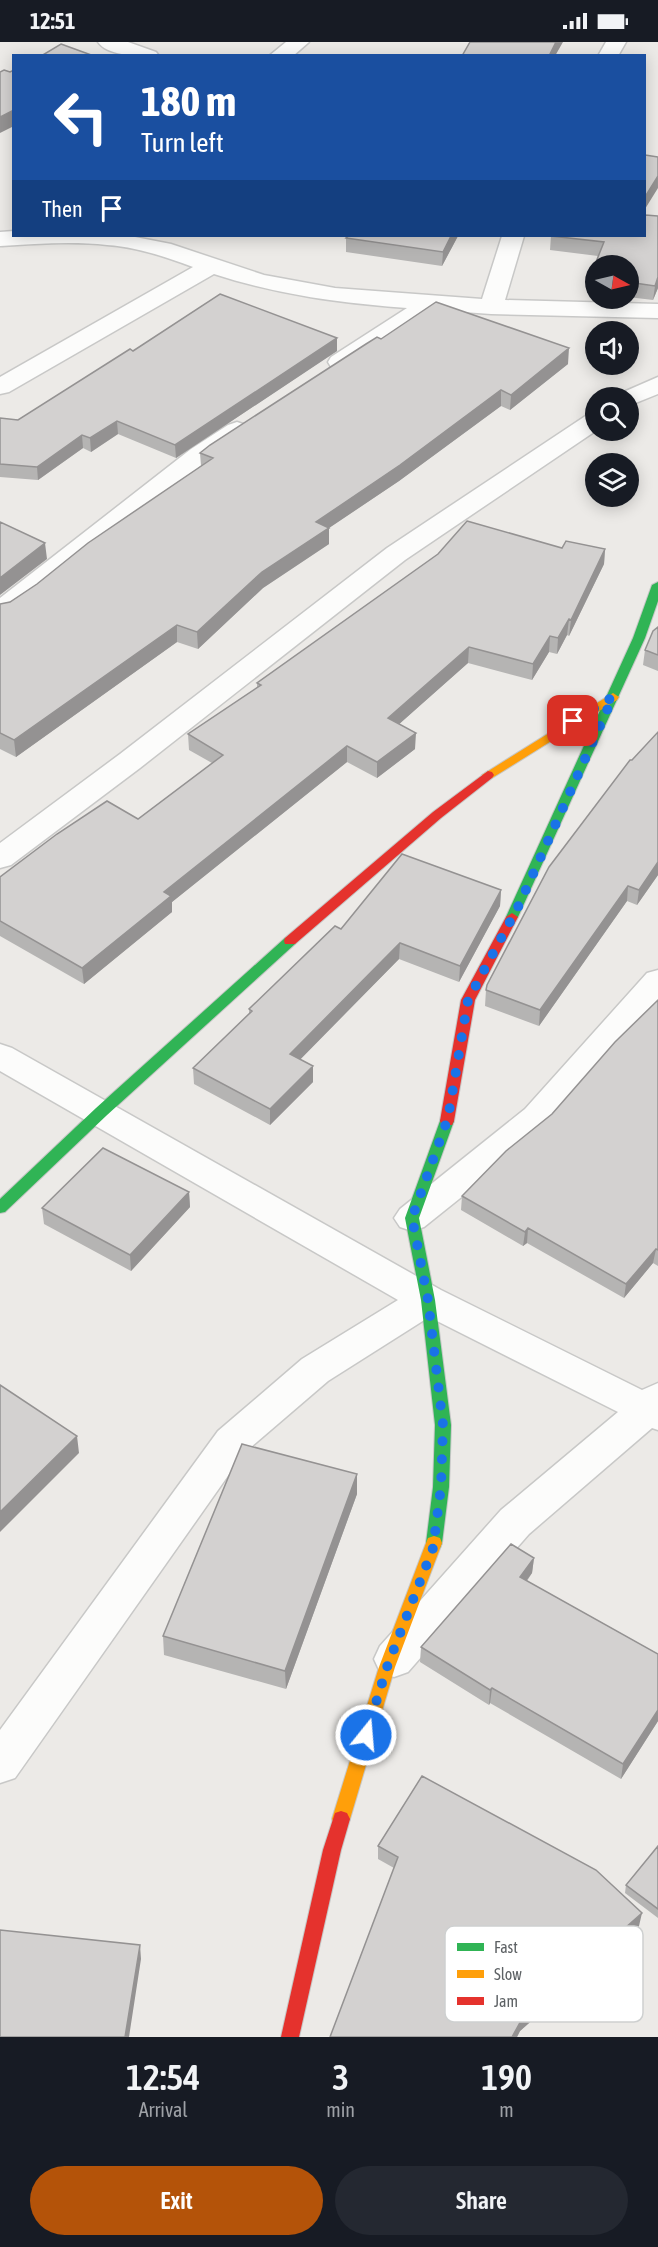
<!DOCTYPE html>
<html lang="en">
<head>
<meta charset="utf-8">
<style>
	body { margin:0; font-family:"Asap Condensed",sans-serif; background:#242831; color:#f1f3f6; height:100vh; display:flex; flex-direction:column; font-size:22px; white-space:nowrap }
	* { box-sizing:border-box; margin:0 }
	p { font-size:20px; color:#9ea1a6 }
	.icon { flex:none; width:33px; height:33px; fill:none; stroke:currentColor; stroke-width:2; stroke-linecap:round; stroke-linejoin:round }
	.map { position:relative; height:1995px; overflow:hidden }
	.sheet { display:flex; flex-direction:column; background:#171b24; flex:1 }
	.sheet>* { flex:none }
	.hud { position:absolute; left:12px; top:12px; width:634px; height:183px; border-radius:0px; box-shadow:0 3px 15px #0003; background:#1a4fa0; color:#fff; overflow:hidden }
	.needle { width:39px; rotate:98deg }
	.fabs { position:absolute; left:585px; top:213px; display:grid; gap:12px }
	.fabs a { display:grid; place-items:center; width:54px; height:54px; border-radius:50%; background:#171b24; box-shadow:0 3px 15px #0003; font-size:30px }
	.pin { position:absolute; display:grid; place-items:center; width:51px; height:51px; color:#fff; margin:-26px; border-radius:12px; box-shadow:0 3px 9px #0006 }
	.me { position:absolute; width:66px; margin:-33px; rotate:17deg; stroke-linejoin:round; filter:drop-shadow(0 0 4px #0008) }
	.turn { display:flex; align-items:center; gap:21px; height:126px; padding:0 30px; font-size:27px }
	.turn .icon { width:78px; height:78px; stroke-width:2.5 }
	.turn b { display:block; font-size:42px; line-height:51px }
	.then { display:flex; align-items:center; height:57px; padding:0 30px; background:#0003; gap:12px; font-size:22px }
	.eta { display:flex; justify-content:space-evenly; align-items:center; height:102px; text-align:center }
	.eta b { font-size:36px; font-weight:600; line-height:42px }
	.primary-button { display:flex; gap:12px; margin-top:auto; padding:12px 30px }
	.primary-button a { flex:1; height:69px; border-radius:36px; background:#b45309; color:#fff; font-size:24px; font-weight:600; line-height:69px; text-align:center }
	.primary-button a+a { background:#242831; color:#f1f3f6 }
	.status { display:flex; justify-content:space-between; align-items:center; height:42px; padding:0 30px; background:#171b24; direction:ltr }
	.status svg { height:16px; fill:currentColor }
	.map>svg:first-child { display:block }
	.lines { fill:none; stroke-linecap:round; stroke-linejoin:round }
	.street-casing { stroke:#c8c8c7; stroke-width:3 }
	.fast-casing { stroke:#c6c7c6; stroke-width:2 }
	.slow-casing { stroke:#c6c7c6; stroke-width:2 }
	.jam-casing { stroke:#c6c7c6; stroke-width:2 }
	.street { fill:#fcfcfb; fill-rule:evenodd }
	.fast { fill:#30b455; fill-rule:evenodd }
	.slow { fill:#ff9f0a; fill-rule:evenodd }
	.jam { fill:#e5322d; fill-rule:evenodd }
	.wall { fill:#b5b4b3 }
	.shaded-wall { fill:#949292 }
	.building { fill:#d3d1d0; stroke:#949292; stroke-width:1.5 }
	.route { stroke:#1a73e8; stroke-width:10; stroke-dasharray:0 18 }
	.key { fill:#fff; stroke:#ced0d0; stroke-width:1.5 }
	.key-label { font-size:16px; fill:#5d6164 }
</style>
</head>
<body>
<div class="status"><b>12:51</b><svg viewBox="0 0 49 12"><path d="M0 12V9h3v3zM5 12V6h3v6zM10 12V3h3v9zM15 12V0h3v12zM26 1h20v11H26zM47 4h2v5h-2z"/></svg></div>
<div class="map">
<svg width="658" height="1995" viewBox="0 0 658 1995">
	<rect width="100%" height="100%" fill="#eceae7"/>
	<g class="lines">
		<defs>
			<path id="street" d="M98,0h30l28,10 3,4c-17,0 -51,1 -61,-14z
				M286,0h23l-16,14h-24z
				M606,0h20l-8,14h-20z
				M14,189v5h116l41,8 93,31 71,13 147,11 20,-63h22l-19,64 153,4v14l-167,-4 -55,-4 -87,57 -9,2 -9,-2 -3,-5 3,-5 76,-49c-66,-5 -129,-13 -193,-34l-205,118 -9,2v-17l193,-110c-27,-10 -56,-20 -86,-22 -35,-4 -71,-1 -107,1v-14z
				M658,335v17l-30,12v-8h-11l2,-4z
				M596,371l1,17 -192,130 -265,208 -129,97 -11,3v-25l120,-89 267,-206 200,-133z
				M237,380l9,3 4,5 -4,5 -37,24 -172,139 -27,18 -10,2v-20l191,-149 37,-24z
				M658,928v32l-109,125 -125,100 -12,4 -12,-4 -6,-9 6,-9 125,-100 122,-136z
				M0,1002l12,4 429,242 201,100 16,-7v47l-6,-2 -123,106 -121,138 -14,5 -14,-5 -6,-13 6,-13 121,-136 117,-98 -189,-95 -101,64 -84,72 -229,325 -15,5v-53l218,-299 84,-72 96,-59 -398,-229z"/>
			<path id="fast" d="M658,540v19l-13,37 -127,279 -6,4 -5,-1 -1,-3 127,-279 19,-53z
				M290,895l6,4 -1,3 -189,172 -101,96 -5,1v-14l96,-91 189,-170z
				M447,1074l5,1 2,4 -35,97 16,82 16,125 -2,62 -7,56 -2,5 -6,2 -6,-2 -2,-5 7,-56 2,-62 -14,-125 -16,-82 35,-97 2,-4z"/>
			<path id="slow" d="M613,651l6,4 -2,3 -125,78h-8l-2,-3z
				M434,1494l6,2 2,5 -47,124 -45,152 -3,6 -6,2 -6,-2 -3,-6 47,-152 47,-124 2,-5z"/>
			<path id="jam" d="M488,729l4,1 2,3 -2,3 -51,40 -146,126h-10l-1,-3 1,-3 148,-126z
				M512,871l6,4 -43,83 -21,121 -2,4h-10l-2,-4 21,-121 45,-83z
				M341,1769l6,2 3,6 -9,31 -42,187h-18l42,-187 12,-37z"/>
		</defs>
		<use href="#street" class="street-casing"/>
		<use href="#fast" class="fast-casing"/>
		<use href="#slow" class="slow-casing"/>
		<use href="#jam" class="jam-casing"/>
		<use href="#street" class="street"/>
		<use href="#fast" class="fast"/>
		<use href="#slow" class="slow"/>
		<use href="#jam" class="jam"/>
	</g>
	<path class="wall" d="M658,174v72l-5,12 -25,-3v-31h-32v26h-7l1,-15 8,-21 -48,-6 1,-14z
		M458,194l-16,30 -96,-14v-14z
		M381,297l187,25 -58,46 -9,-4 -102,75 -70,47v16l-66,44 -65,61 -21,-7 -161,115 -16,-8v-145l10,-2 27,-18 164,-118 -1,-13z
		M133,309h204l-161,107 -58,-24 -27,18 -8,-4 -45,32 -38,-3v-59l18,2z
		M562,506l43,1 -1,15 -35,72 -2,-1 -10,19 -8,-2 -17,28 -64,-17 -69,61 16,25 -38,29 -30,-16 -175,140v10l-88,72 -84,-48v-59l138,-58 74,-56 -23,-13 -1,-16 69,-46v-5z
		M658,585v44l-15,-6 2,-15z
		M658,690v143l-21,30 -10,-4 -88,125 -54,-20 1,-16 146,-230z
		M501,848l-1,16 -41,76 -60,-23 -99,100 13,7v16l-43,43 -76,-41 -1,-16 56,-54v-5l92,-80z
		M658,958v266l-5,-3 -29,35 -97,-55 -4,3 -62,-36 1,-14 90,-82z
		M189,1150l1,15 -59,64 -87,-47 -2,-16z
		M357,1432v20l-71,195 -122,-34 -1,-19z
		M534,1516l-2,15 -5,8 131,73v67l-37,58 -131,-76 -1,2 -69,-43 1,-15z
		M378,1804l261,80 -119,105 -3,6h-187l64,-169 -16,-9z
		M658,1804v72l-33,-25 1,-8z"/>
	<path class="shaded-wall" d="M556,0h7l-8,14h-6z
		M14,68v16l-14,7v-16z
		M658,134v12l-13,21v-12z
		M451,194h7l-16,30 1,-14z
		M658,235v11l-5,12 2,-14z
		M337,296v13l-161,107 -1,-13z
		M569,306l-1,16 -58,46 1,-15z
		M501,348v16l-102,75 -70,47v16l-66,44 -65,61 -1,-17 119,-110z
		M117,379l1,13 -27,18 -1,-14z
		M82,393l1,13 -45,32 -1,-13z
		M45,501l2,16 -47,36v-17z
		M605,507l-1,15 -35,72 2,-16z
		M569,577l-2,16 -10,19 1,-16z
		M177,583v17l-161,115 -2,-17z
		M550,594l-1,16 -17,28 1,-16z
		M469,605l-1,16 -80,71v-16z
		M416,691l-1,16 -38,29v-16z
		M347,704v16l-175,140v10l-88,72 -2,-16 82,-76z
		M658,820v13l-21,30 2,-15z
		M628,844l-1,15 -88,125 1,-16z
		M501,848l-1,16 -41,76 1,-16z
		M400,901l-1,16 -109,111v-16z
		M313,1024v16l-43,43v-16z
		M189,1150l1,15 -59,64 -1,-16z
		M528,1186l-1,15 -4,3 2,-14z
		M656,1207l-3,14 -29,35 2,-14z
		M77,1394l2,17 -79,79v-20z
		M357,1432v20l-71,195 -1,-18z
		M534,1516l-2,15 -14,19 2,-15z
		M492,1646l-2,15 -1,2 1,-15z
		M658,1668v11l-37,58 2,-15z
		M642,1871l-3,13 -119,105 -3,6h-5l10,-18z
		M140,1903l1,14 -12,78h-4z"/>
	<path class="building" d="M470,0h86l-7,14h-87z
		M61,2l33,12h-53z
		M4,28l6,2 4,-2v40l-14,7v-45z
		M645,113l13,2v19l-13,21z
		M645,173l13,1v61l-3,9 -27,-4v-16h-32v12l-6,-1 14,-35 -53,-6h94z
		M348,194h103l-8,16 -97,-14z
		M220,252l117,44 -162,107 -58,-24 -27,17 -8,-3 -45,32 -37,-3v-46l18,2 112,-71 3,2z
		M436,260l133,46 -58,47 -10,-5 -101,75 -84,57 13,6 -67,44 -65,60 -20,-7 -163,115 -14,-7v-129l10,-2 27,-18 51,-41 125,-85 -13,-5 10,-8 156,-101 11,-7 4,2z
		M467,479l95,27 4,-7 39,8 -34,71 -2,-1 -11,19 -8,-2 -17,28 -64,-17 -81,71 28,15 -39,29 -30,-16 -183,146 7,4 -89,72 -82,-47v-44l57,-43 50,-33 31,18 85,-64 -35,-21 73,-49 -4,-2 181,-129z
		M0,480l45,21 -45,35z
		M658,585v28l-13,-5 8,-19z
		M658,690v130l-19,28 -11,-4 -88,124 -54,-20 1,-5 62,-118 81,-107h2z
		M402,812l99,36 -41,76 -60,-23 -110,111 23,12 -43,43 -77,-41 59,-57 -3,-2 86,-83 6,3z
		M658,958v250l-2,-1 -30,35 -98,-56 -3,4 -63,-36 44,-45 46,-37 63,-72z
		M103,1106l86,44 -59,63 -88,-47z
		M0,1343l77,51 -77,76z
		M242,1402l115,30 -72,197 -122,-35z
		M511,1502l23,14 -14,19 138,77v56l-35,54 -131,-76 -2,2 -69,-43z
		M422,1734l174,94 46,43 -120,106 -10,18h-182l68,-180 -20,-11z
		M658,1804v63l-32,-24z
		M0,1888l140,15 -15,92h-125z"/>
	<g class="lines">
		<path class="route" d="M366,1693l21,-68 46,-119 8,-61 2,-62 -15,-125 -16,-82 36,-100 20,-118 51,-95 94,-208 -40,24"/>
	</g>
	<rect x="445" y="1884" width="198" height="96" rx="9" class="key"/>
	<rect x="457" y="1901" width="27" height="8" fill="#30b455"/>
	<rect x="457" y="1928" width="27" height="8" fill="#ff9f0a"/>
	<rect x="457" y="1955" width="27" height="8" fill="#e5322d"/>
	<g class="key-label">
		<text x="494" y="1911">Fast</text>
		<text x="494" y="1938">Slow</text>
		<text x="494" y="1965">Jam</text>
	</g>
</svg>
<div class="fabs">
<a><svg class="needle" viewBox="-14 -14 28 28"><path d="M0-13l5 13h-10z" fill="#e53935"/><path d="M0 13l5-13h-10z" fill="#9ea1a6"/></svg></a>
<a><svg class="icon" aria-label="sound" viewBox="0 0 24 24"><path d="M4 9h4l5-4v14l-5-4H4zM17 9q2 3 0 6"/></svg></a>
<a><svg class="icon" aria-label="search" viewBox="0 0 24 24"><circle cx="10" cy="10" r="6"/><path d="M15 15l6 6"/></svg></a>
<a><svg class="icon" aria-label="layers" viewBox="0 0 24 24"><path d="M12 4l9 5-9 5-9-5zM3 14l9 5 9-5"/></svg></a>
</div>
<div class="pin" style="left:573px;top:679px;background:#d93025"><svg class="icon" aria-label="arrive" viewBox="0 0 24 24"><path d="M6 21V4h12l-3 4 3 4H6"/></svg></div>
<svg class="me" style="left:366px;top:1693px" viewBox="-20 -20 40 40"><circle r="17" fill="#1a73e8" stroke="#fff" stroke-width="3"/><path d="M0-11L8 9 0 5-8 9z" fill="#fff"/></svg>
<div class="hud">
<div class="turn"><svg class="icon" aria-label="left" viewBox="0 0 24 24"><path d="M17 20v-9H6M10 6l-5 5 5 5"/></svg><div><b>180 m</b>Turn left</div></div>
<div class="then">Then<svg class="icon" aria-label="arrive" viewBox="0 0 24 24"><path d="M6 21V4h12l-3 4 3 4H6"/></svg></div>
</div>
</div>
<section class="sheet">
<div class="eta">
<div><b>12:54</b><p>Arrival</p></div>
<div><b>3</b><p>min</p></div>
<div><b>190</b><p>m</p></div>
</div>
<div class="primary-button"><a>Exit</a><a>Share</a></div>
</section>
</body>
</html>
